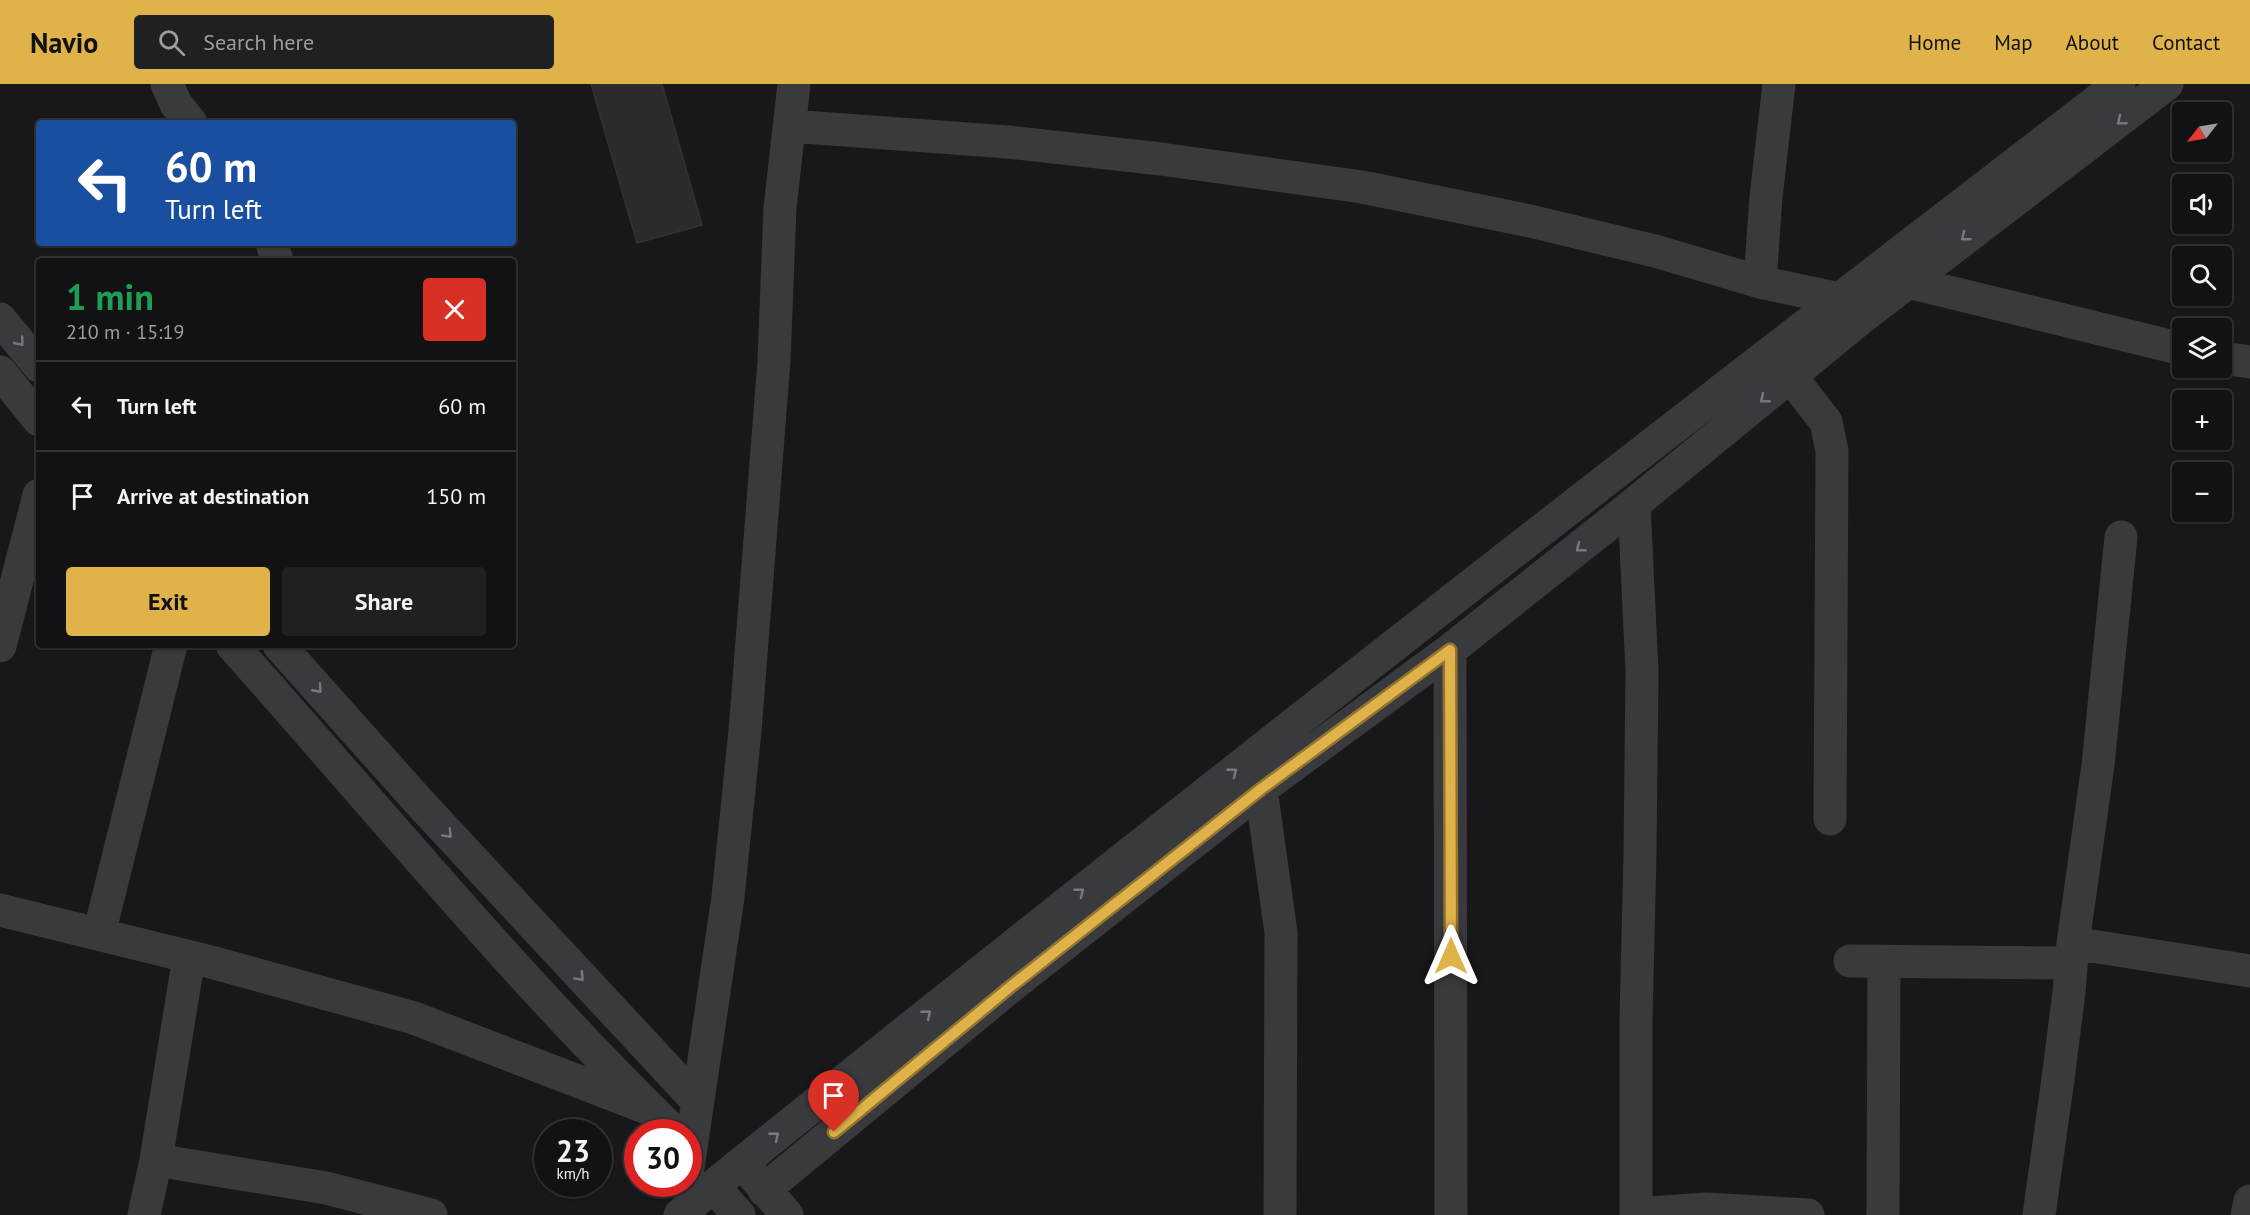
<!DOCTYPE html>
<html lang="en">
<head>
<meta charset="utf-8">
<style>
	body { margin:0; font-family:"PT Sans",sans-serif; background:#1f2022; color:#f1f3f6; height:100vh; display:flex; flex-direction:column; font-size:22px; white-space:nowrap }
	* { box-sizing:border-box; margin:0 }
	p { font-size:20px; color:#9c9ea0 }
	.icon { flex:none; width:33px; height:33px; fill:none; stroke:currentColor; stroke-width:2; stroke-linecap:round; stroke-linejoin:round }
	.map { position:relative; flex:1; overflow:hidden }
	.drawer { position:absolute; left:36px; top:174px; width:480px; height:390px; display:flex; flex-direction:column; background:#121214; border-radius:6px; box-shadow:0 2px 4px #0004,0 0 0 2px #313234 }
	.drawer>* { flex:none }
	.hud { position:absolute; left:36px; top:36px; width:480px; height:126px; border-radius:6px; box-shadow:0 2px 4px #0004,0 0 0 2px #313234; background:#1a4fa0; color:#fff; overflow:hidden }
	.needle { width:39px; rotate:239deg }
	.tools { position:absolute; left:2172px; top:18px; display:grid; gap:12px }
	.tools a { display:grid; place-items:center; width:60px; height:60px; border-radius:6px; background:#121214; box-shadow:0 2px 4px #0004,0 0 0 2px #313234; font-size:30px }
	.speed { position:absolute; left:534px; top:1035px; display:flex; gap:12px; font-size:30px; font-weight:700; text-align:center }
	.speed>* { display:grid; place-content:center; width:78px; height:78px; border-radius:50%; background:#121214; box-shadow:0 2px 4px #0004,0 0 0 2px #313234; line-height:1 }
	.speed small { font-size:15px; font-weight:400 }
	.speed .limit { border:9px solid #d22; background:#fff; color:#111 }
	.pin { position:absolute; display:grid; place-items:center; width:51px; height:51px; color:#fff; margin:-62px -26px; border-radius:50% 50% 50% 0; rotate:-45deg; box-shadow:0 0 6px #0007 }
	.pin .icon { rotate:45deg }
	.me { position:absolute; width:66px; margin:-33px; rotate:0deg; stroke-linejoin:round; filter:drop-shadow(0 0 4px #0008) }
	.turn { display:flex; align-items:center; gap:21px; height:126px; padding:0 30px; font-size:27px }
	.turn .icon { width:78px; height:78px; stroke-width:2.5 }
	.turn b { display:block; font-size:42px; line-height:51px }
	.round { display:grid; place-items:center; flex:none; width:63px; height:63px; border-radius:6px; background:#1f2022 }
	.head { display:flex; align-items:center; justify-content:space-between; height:102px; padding:0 30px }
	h1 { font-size:36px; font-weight:600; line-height:45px; color:#1e9e55 }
	.button { display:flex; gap:12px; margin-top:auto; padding:12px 30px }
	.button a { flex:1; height:69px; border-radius:6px; background:#e0b34a; color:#111; font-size:24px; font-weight:600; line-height:69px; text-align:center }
	.button a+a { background:#1f2022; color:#f1f3f6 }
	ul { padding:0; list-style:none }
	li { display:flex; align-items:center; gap:18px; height:90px; padding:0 30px; border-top:2px solid #313234 }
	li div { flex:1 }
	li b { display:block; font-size:22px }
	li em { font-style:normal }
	header { display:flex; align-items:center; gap:36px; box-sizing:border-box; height:84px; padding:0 30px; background:#e0b34a; color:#111 }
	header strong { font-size:28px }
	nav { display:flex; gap:33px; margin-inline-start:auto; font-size:21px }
	.search { width:420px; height:54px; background:#1f2022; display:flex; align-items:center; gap:15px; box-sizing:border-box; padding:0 21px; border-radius:6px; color:#9c9ea0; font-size:22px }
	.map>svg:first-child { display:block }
	.building { fill:#2b2b2d; stroke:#323235; stroke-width:1.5 }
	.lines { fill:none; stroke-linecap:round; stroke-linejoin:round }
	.minor { stroke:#393a3e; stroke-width:33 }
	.oneway { stroke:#787a81 }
	.route-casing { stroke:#927430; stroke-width:15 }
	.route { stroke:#e0b34a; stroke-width:10 }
</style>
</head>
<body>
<header>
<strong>Navio</strong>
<div class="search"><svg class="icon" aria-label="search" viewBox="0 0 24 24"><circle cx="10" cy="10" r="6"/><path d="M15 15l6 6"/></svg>Search here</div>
<nav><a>Home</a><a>Map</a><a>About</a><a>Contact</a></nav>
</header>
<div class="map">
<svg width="2250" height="1131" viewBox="0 0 2250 1131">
	<rect width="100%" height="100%" fill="#18181a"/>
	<path class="building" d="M591,0h71l40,141 -65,18z"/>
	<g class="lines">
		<path class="minor" d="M167,0l9,20 15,19
			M790,42l218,16 153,17 201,28 168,34 125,30 105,31 79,17
			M272,159l5,18
			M1760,198l6,-85 13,-113
			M1908,198l274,67
			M0,235l39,47
			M2222,274l28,4
			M0,288l39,48
			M1791,293l35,45 6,29 -2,368
			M1634,420l8,167 -2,183 -4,166v195
			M232,561c146,164 285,334 442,487
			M279,561l141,158 278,299
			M0,562l39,-151
			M1450,566l1,565
			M1261,705l20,144 -1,282
			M0,826l211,52 203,56 236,91
			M99,850l72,-289
			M2073,859l177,28
			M1850,877l221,2
			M156,1076l170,28 105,27
			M688,1084l40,-271 17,-166 29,-370 6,-153 14,-124
			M751,1089l36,42
			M713,1102c464,-374 934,-740 1406,-1102
			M764,1106l246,-203 251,-198 189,-139 184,-146 226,-185 307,-235
			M1636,1130l70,-5 102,6
			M144,1131l12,-55 33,-203
			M680,1131l33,-29 26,29
			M1883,1131l1,-252
			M2039,1131l19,-136 11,-87 4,-49 25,-178 23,-228
			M2247,1131l3,-14"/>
	</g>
	<defs><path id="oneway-chevron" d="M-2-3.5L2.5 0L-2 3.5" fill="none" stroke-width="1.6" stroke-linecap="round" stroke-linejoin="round" transform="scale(1.5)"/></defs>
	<g class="oneway">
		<use href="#oneway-chevron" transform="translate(2121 37) rotate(141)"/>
		<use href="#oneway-chevron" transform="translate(1965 153) rotate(142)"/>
		<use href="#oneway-chevron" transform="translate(20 258) rotate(51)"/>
		<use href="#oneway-chevron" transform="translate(1764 315) rotate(141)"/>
		<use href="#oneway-chevron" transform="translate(1580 464) rotate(141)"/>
		<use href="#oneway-chevron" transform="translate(318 605) rotate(48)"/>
		<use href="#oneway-chevron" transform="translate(1233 688) rotate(-38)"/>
		<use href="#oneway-chevron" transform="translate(448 750) rotate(47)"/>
		<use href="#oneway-chevron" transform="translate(1080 808) rotate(-38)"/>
		<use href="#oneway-chevron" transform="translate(580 893) rotate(47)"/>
		<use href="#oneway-chevron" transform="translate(927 930) rotate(-39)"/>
		<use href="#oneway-chevron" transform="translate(775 1052) rotate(-39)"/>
	</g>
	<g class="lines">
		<defs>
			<path id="route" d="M834,1048l176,-145 251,-198 189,-139 1,306"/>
		</defs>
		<use href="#route" class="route-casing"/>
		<use href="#route" class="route"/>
	</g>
</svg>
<div class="tools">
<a><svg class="needle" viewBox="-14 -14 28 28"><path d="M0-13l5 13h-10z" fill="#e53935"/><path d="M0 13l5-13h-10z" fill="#9c9ea0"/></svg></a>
<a><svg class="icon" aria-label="sound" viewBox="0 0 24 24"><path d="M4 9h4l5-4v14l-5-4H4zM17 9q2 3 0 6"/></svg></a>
<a><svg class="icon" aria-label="search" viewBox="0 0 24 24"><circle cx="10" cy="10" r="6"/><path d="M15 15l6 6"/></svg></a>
<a><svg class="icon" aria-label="layers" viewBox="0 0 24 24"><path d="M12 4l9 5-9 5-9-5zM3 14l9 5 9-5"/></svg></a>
<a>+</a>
<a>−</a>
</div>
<div class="speed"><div>23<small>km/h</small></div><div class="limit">30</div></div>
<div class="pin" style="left:834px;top:1048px;background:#d93025"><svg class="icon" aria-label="arrive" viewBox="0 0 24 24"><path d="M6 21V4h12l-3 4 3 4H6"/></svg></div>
<svg class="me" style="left:1451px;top:872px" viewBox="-20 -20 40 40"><path d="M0-17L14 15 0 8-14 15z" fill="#e0b34a" stroke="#fff" stroke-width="4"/></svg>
<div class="hud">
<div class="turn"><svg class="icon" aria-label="left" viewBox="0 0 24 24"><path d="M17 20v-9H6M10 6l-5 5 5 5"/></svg><div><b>60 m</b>Turn left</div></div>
</div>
<section class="drawer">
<div class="head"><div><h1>1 min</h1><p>210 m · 15:19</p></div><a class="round" style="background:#d93025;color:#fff"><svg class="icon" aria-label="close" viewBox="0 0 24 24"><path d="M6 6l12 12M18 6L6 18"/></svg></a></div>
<ul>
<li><svg class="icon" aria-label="left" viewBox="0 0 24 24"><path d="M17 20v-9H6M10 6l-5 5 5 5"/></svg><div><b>Turn left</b></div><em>60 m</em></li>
<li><svg class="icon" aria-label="arrive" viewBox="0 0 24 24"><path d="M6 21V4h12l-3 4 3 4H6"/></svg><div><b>Arrive at destination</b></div><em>150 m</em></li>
</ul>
<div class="button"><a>Exit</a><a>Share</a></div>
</section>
</div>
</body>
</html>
